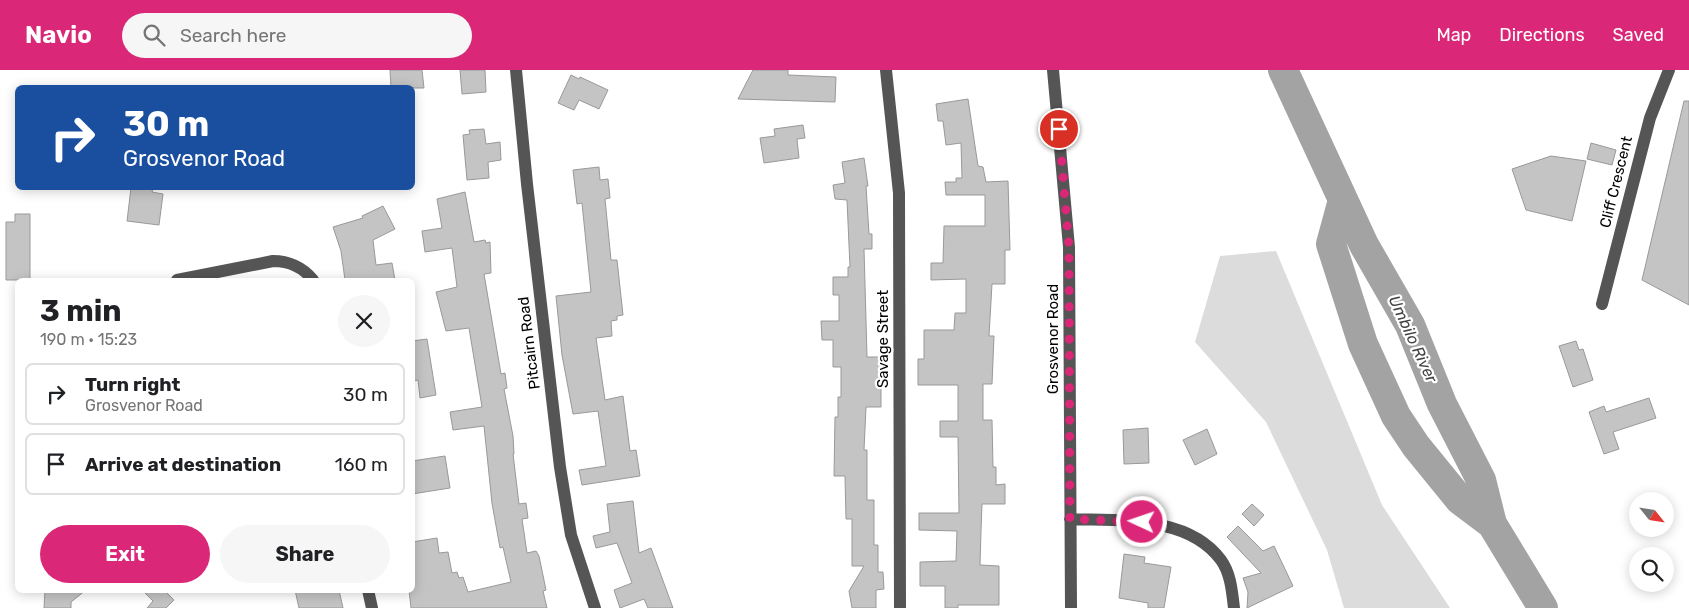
<!DOCTYPE html>
<html lang="en">
<head>
<meta charset="utf-8">
<style>
	body { margin:0; font-family:Rubik,sans-serif; background:#f6f6f6; color:#202124; height:100vh; display:flex; flex-direction:column; font-size:19px; white-space:nowrap }
	* { box-sizing:border-box; margin:0 }
	p { font-size:16px; color:#757577 }
	.icon { flex:none; width:28px; height:28px; fill:none; stroke:currentColor; stroke-width:2; stroke-linecap:round; stroke-linejoin:round }
	.map { position:relative; flex:1; overflow:hidden }
	.panel { position:absolute; left:15px; top:208px; width:400px; height:315px; display:flex; flex-direction:column; background:#fff; border-radius:8px; box-shadow:0 2px 12px #0003 }
	.panel>* { flex:none }
	.hud { position:absolute; left:15px; top:15px; width:400px; height:105px; border-radius:8px; box-shadow:0 2px 12px #0003; background:#1a4fa0; color:#fff; overflow:hidden }
	.needle { width:32px; rotate:120deg }
	.tools { position:absolute; left:1629px; top:422px; display:grid; gap:10px }
	.tools a { display:grid; place-items:center; width:45px; height:45px; border-radius:50%; background:#fff; box-shadow:0 2px 12px #0003; font-size:25px }
	.pin { position:absolute; display:grid; place-items:center; width:42px; height:42px; color:#fff; margin:-21px; border:2px solid #fff; border-radius:50%; box-shadow:0 1px 5px #0007 }
	.me { position:absolute; width:55px; margin:-28px; rotate:273deg; stroke-linejoin:round; filter:drop-shadow(0 0 4px #0008) }
	.turn { display:flex; align-items:center; gap:18px; height:105px; padding:0 25px; font-size:22px }
	.turn .icon { width:65px; height:65px; stroke-width:2.5 }
	.turn b { display:block; font-size:35px; line-height:42px }
	.round { display:grid; place-items:center; flex:none; width:52px; height:52px; border-radius:26px; background:#f6f6f6 }
	.summary { display:flex; align-items:center; justify-content:space-between; height:85px; padding:0 25px }
	h1 { font-size:30px; font-weight:700; line-height:38px }
	.cta { display:flex; gap:10px; margin-top:auto; padding:10px 25px }
	.cta a { flex:1; height:58px; border-radius:30px; background:#db2777; color:#fff; font-size:20px; font-weight:700; line-height:58px; text-align:center }
	.cta a+a { background:#f6f6f6; color:#202124 }
	ul { padding:0; list-style:none }
	li { display:flex; align-items:center; gap:15px; height:62px; margin:0 10px 8px; padding:0 15px; border:2px solid #e0e0e0; border-radius:8px }
	li div { flex:1 }
	li b { display:block; font-size:19px }
	li em { font-style:normal }
	header { display:flex; align-items:center; gap:30px; box-sizing:border-box; height:70px; padding:0 25px; background:#db2777; color:#fff }
	header strong { font-size:24px }
	nav { display:flex; gap:28px; margin-inline-start:auto; font-size:18px }
	.search { width:350px; height:45px; background:#f6f6f6; display:flex; align-items:center; gap:12px; box-sizing:border-box; padding:0 18px; border-radius:28px; color:#757577; font-size:19px }
	.map>svg:first-child { display:block }
	.green { fill:#dcdcdc }
	.lines { fill:none; stroke-linecap:round; stroke-linejoin:round }
	.river { stroke:#a3a3a3; stroke-width:30 }
	.building { fill:#c4c4c4; stroke:#999 }
	.minor { stroke:#555; stroke-width:12 }
	.route { stroke:#db2777; stroke-width:9; stroke-dasharray:0 16.2 }
	.labels { text-anchor:middle; dominant-baseline:central; stroke-width:4.5; stroke-linejoin:round; paint-order:stroke }
	.street-label { font-size:15px; fill:#000; stroke:#fff }
	.water-label { font-size:16px; font-style:italic; fill:#444; stroke:#fff }
</style>
</head>
<body>
<header>
<strong>Navio</strong>
<div class="search"><svg class="icon" aria-label="search" viewBox="0 0 24 24"><circle cx="10" cy="10" r="6"/><path d="M15 15l6 6"/></svg>Search here</div>
<nav><a>Map</a><a>Directions</a><a>Saved</a></nav>
</header>
<div class="map">
<svg width="1689" height="538" viewBox="0 0 1689 538">
	<rect width="100%" height="100%" fill="#fff"/>
	<path class="green" d="M1276,181l106,254 68,103h-106l-17,-58 -61,-128 -71,-80 25,-86z"/>
	<g class="lines">
		<path class="river" d="M1283,0l81,175 46,80 32,79 39,76 11,44 51,84
			M1343,130l-12,44 32,100 33,72 20,30 44,54 32,24"/>
	</g>
	<path class="building" d="M390,0h32l2,18h-33z
		M460,0h25l1,22 -24,2z
		M753,0h35v5l48,2 -1,25 -97,-3z
		M571,5l8,4 1,-2 28,13 -9,19 -20,-9 -5,10 -16,-7z
		M968,29l10,67 5,1 3,15 22,-1 2,69h-5v34h-13l-3,52h5l-2,48h-9v36h9l1,47h3v18l9,-1v20h-23l-1,27 -1,34 19,1v39h-41v3h-13v-22h-25v-24l36,-1 1,-30 -38,-1v-17h40l-1,-76h-18v-16h18v-36h-40v-26h6v-29h30l1,-17h11v-34l-35,1v-17h12l1,-37h41v-31h-39l-1,-13h11v-4h6l-1,-35 -15,2 -3,-24h-5l-2,-17z
		M1684,31h5v204l-47,-25z
		M803,55l2,13 -8,1 2,19 -35,5 -4,-25 15,-2 -1,-7z
		M484,59l2,15 14,-2 1,18 -13,2 1,16 -22,2 -4,-45 7,-1 -1,-4z
		M1591,73l25,7 -4,15 -25,-6z
		M1551,86l35,5 -14,60 -46,-11 -14,-41z
		M864,88l4,28h-2l3,48h3v15h-8l3,108h17v19h-3v31h-15l-2,43h3v50h7v45h4v27h5l1,17 -8,1v18h-24l-3,-17 15,-25h-12v-47h-6l-1,-43h-11l1,-59h3v-20h3v-30h-8v-27h-11l-1,-19h18v-26h-6v-18h15v-10h2l-3,-67 -12,-1 -2,-14 12,-2 -3,-21z
		M599,97l1,13 8,-1 2,19 -5,1 6,61h6l6,55 -6,1v4l-6,1 1,15 -16,2 9,62 18,-4 7,55 6,-1 4,26 -58,9 -3,-15 27,-4 -3,-20 -5,-35 -25,3 -11,-59 -6,-59 35,-4 -9,-89 -5,1 -4,-34z
		M131,118h22l-1,4 11,2 -4,31 -32,-4z
		M465,122l9,50 11,-2 1,3 4,-1 1,31 -7,1 17,100 4,-1 2,15 -3,1 9,47 1,18h-1l6,50 7,-1 2,15 -6,1 5,34 9,-2 3,5 7,34 -3,1 4,17h-136l-2,-18h3v-48l25,-4 2,15 9,-1 4,21 5,-1 2,6 4,-1 5,15 43,-10 -8,-35 -3,1 -8,-45 -8,-77 -31,4 -3,-18 32,-5 -13,-79 -23,3 -10,-39 21,-5 -5,-39 -27,4 -3,-21 20,-3 -5,-29z
		M383,136l12,23 -22,11 3,25 16,-2 3,17h-50l-4,-29 -8,-24 30,-9 -1,-2z
		M15,144h15v66h-24v-58h9z
		M427,269l9,56 -16,3 -2,-18 -4,1 -2,-9v-31z
		M1576,271l3,9 4,-1 10,31 -20,7 -14,-41z
		M1649,328l7,20 -43,14 6,17 -15,5 -15,-42 15,-6 2,6z
		M1148,358l1,35 -25,1 -1,-34z
		M1207,359l10,25 -22,11 -12,-25z
		M445,386l5,32 -38,6v-33z
		M633,431l6,52 12,-5 22,60h-25l-4,-9 -24,9 -6,-18 18,-7 -15,-40 -21,5 -3,-12 17,-4 -3,-28z
		M1252,434l12,11 -10,11 -12,-12z
		M1238,456l25,25 11,-5 19,40 -46,22 1,-16 -5,-14 18,-5 -34,-36z
		M1124,484l21,3 -1,6 27,4 -7,41h-16v-5l-29,-5z
		M45,520h41l-15,12v6h-27z
		M142,520h22l10,10 -8,8h-19l6,-7z
		M295,520h44l4,18h-44z"/>
	<g class="lines">
		<path class="minor" d="M516,0l11,114 33,283 11,68 24,73
			M886,0l13,123 1,415
			M1053,0l16,177 2,361
			M177,210l96,-19c15,0 30,6 40,19
			M1602,234l48,-186 19,-48
			M1070,449c49,2 118,-4 151,41 10,14 11,32 13,48
			M368,520l4,18"/>
	</g>
	<g class="lines">
		<path class="route" d="M1059,59l10,118 1,272 72,3"/>
	</g>
	<g class="labels">
		<g class="street-label">
			<text transform="translate(1616 112) rotate(-76)">Cliff Crescent</text>
			<text transform="translate(883 269) rotate(-90)">Savage Street</text>
			<text transform="translate(1053 269) rotate(-90)">Grosvenor Road</text>
			<text transform="translate(529 273) rotate(-97)">Pitcairn Road</text>
		</g>
		<g class="water-label">
			<text transform="translate(1413 269) rotate(65)">Umbilo River</text>
		</g>
	</g>
</svg>
<div class="tools">
<a><svg class="needle" viewBox="-14 -14 28 28"><path d="M0-13l5 13h-10z" fill="#e53935"/><path d="M0 13l5-13h-10z" fill="#757577"/></svg></a>
<a><svg class="icon" aria-label="search" viewBox="0 0 24 24"><circle cx="10" cy="10" r="6"/><path d="M15 15l6 6"/></svg></a>
</div>
<div class="pin" style="left:1059px;top:59px;background:#d93025"><svg class="icon" aria-label="arrive" viewBox="0 0 24 24"><path d="M6 21V4h12l-3 4 3 4H6"/></svg></div>
<svg class="me" style="left:1142px;top:452px" viewBox="-20 -20 40 40"><circle r="17" fill="#db2777" stroke="#fff" stroke-width="3"/><path d="M0-11L8 9 0 5-8 9z" fill="#fff"/></svg>
<div class="hud">
<div class="turn"><svg class="icon" aria-label="right" viewBox="0 0 24 24"><path d="M7 20v-9h11M14 6l5 5-5 5"/></svg><div><b>30 m</b>Grosvenor Road</div></div>
</div>
<section class="panel">
<div class="summary"><div><h1>3 min</h1><p>190 m · 15:23</p></div><a class="round"><svg class="icon" aria-label="close" viewBox="0 0 24 24"><path d="M6 6l12 12M18 6L6 18"/></svg></a></div>
<ul>
<li><svg class="icon" aria-label="right" viewBox="0 0 24 24"><path d="M7 20v-9h11M14 6l5 5-5 5"/></svg><div><b>Turn right</b><p>Grosvenor Road</p></div><em>30 m</em></li>
<li><svg class="icon" aria-label="arrive" viewBox="0 0 24 24"><path d="M6 21V4h12l-3 4 3 4H6"/></svg><div><b>Arrive at destination</b></div><em>160 m</em></li>
</ul>
<div class="cta"><a>Exit</a><a>Share</a></div>
</section>
</div>
</body>
</html>
